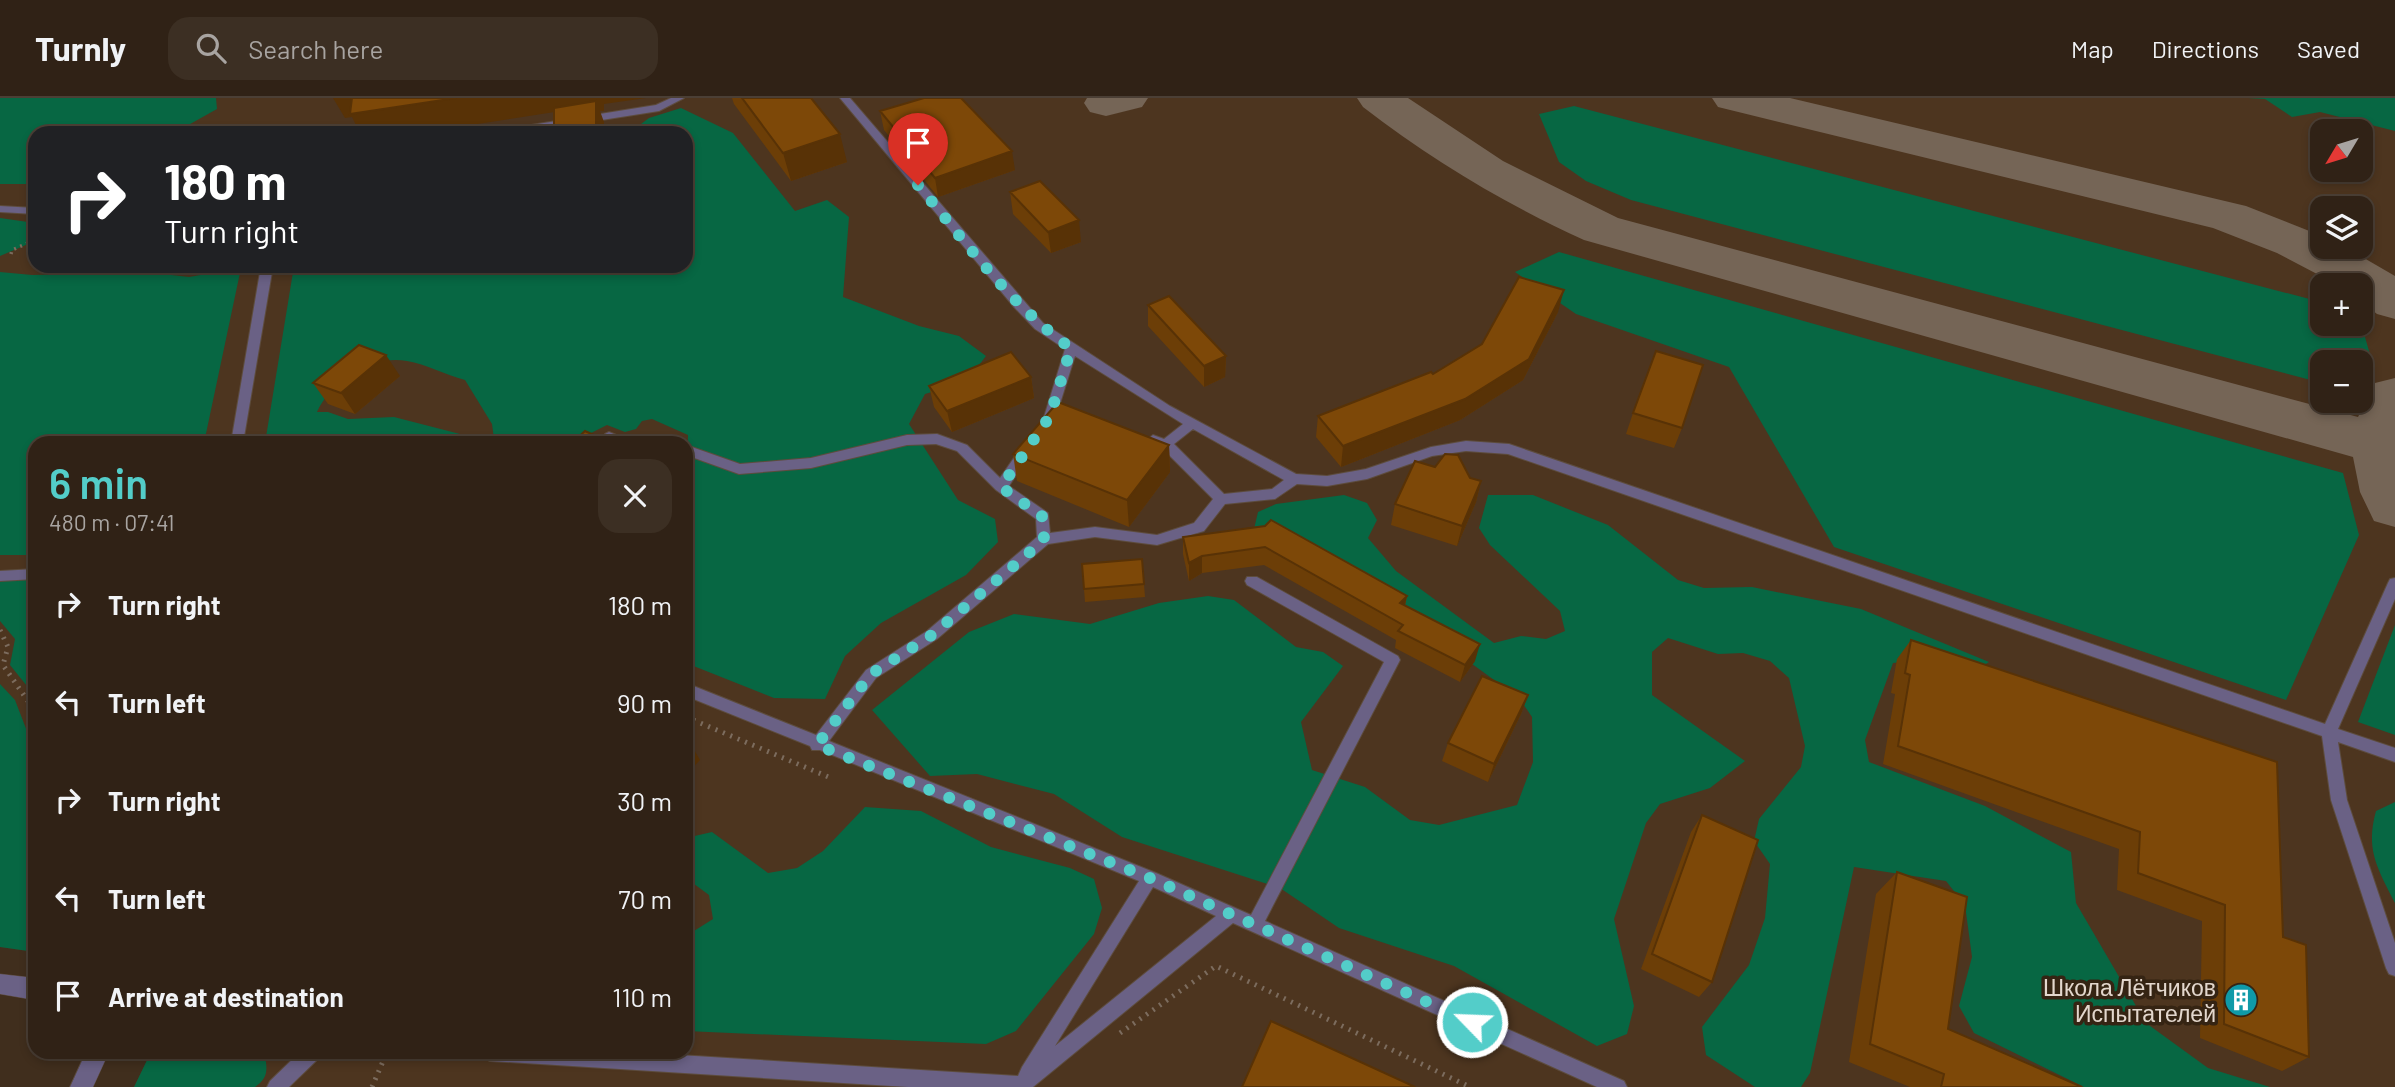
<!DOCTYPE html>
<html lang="en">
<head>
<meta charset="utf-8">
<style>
	body { margin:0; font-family:Barlow,sans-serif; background:#3c2f23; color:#f1f3f6; height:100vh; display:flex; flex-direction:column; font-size:26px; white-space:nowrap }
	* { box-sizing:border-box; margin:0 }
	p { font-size:23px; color:#a8a4a1 }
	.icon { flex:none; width:38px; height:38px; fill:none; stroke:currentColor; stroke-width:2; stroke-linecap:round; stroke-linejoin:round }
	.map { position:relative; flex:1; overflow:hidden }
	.panel { position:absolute; left:28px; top:338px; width:665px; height:623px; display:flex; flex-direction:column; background:#302216; border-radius:21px; box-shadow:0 4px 10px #0003,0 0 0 2px #4b3f35 }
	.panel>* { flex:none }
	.top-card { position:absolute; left:28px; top:28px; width:665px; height:147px; border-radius:21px; box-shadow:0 4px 10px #0003,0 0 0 2px #4b3f35; background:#202124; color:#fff; overflow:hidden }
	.needle { width:46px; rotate:232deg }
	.fabs { position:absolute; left:2310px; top:21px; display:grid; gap:14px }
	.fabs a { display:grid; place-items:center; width:63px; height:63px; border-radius:14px; background:#302216; box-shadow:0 4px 10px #0003,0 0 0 2px #4b3f35; font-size:35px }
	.pin { position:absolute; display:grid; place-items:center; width:60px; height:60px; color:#fff; margin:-72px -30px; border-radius:50% 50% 50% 0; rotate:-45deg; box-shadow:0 0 7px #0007 }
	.pin .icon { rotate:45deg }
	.me { position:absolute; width:77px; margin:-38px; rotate:294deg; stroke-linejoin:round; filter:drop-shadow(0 0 5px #0008) }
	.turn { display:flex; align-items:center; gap:24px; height:147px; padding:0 21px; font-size:32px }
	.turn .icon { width:91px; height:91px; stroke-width:2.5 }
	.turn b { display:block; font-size:49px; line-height:60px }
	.round { display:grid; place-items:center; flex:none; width:74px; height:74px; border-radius:21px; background:#3c2f23 }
	.headline { display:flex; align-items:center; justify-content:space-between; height:119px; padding:0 21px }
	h1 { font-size:42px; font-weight:600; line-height:52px; color:#53cdc9 }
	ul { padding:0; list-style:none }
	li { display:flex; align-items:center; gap:21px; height:98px; padding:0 21px }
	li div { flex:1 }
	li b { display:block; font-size:26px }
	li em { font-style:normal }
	header { display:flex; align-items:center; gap:42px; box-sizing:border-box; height:98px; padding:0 35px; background:#302216; border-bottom:2px solid #4b3f35 }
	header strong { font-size:33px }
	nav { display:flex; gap:38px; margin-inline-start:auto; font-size:24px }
	.search { width:490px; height:63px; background:#3c2f23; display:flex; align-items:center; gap:18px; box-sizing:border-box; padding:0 24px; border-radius:21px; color:#a8a4a1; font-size:26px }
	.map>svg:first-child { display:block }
	.built { fill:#4d351f; fill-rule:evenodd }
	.green { fill:#076743 }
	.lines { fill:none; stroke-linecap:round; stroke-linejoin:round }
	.taxiway { fill:#756556; fill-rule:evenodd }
	.lane-casing { stroke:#5d4c3d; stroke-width:2 }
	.street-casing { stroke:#5d4c3d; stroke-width:1 }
	.path-far1 { stroke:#7c6c5e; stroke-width:3.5; stroke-dasharray:2 4.5; stroke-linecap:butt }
	.path { stroke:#7c6c5e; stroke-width:5; stroke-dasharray:2 6; stroke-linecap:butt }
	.lane { fill:#6a6185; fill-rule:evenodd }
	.street { fill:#6a6185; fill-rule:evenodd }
	.wall { fill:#6c3e07 }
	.shaded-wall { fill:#583206 }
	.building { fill:#7d4808; stroke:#583206; stroke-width:2 }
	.route { stroke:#53cdc9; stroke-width:12; stroke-dasharray:0 21.6 }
	.labels { text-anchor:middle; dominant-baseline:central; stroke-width:7; stroke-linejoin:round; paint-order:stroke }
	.near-poi-label { font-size:23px; fill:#e3d7cd; stroke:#352413; text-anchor:end }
</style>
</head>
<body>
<header>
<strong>Turnly</strong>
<div class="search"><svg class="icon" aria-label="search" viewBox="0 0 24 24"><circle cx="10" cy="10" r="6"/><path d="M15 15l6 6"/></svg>Search here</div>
<nav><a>Map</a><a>Directions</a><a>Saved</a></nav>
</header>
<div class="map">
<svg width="2395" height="989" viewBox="0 0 2395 989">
	<rect width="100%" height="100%" fill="#402e1d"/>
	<path class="built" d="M0,0h2395v989h-2261l17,-35h535v-609h-651v509l-35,-5zM2322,33h39v39h-39zM35,35h651v133h-651zM2322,110h39v39h-39zM2322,187h39v39h-39zM2322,264h39v39h-39z"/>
	<path class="green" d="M0,0h216l1,11 -34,19 -18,5h-130v51h-35z
		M2248,0h147v33l-75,-19 -28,5 -27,-18z
		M1574,8l743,195 5,3v20h32l9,6 12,42 -14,6v-16h-39v21l-691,-183 -45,-19 -27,-19 -20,-48z
		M681,10l52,25 62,78 32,-11 22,17 -6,80 76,29 40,10 27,20 -20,26 -41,12 -16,30 49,76 37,19 3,23 -32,33 -85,48 -36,33 -20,43 -51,-1 -88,-35v-122l7,-11 -7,-4 2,-91 -36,-16 -10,2 -6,8 -11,3 -18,-7 -36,18h-81l4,-4 -2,-15 -27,-44c-20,-5 -39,-16 -58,-19 -35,-7 -77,21 -90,51h11l20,7 46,-2 66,17 18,9h-213l29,-177h392v-133h-57l20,-15z
		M0,120l35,5v18l-35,15z
		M1559,154l784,221 16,62 -73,165 -452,-153 -105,-180 -153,-53 -61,-42z
		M241,170l-37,175h-169v112h-35v-283l32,3 122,-2 35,4z
		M1344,397l23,8 10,17 -9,18 28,33 98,72 27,-7 25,3 19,-8 -5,-20 -70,-66 -11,-17 9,-33h45l75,30 70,55 26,8 48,-1 109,22 128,53 -18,11 -53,-13 -25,3 -28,77 4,22 116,44 86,46 5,51 70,120 62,45 62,19h-186l-110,-54 -15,-27 13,-49 -7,-52 -19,-24 -92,-14 -44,206 -9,14h-46l-49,-32 -4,-28 47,-62 16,-47 5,-54 -16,-23 5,-22 42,-52 4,-21 -16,-68 -19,-17 -27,-8 -25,1 -50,-16 -16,14v43l93,66 -35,27 -50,16 -14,19 -32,96 20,87 -7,28 -30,12 -143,-80 -115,-38 -59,-40 -158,-51 -68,-43 -77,-20 -47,2 -58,-66 97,-78 45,-18 76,10 69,-21 49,-7 26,4 62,47 27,5 20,14 -42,56 11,48 53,17 45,33 29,5 78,-20 16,-43 -1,-45 -13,-19 -127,-92 -138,-77 4,-17 18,-8z
		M35,481v117l-25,-31 5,-26 -15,-18v-41z
		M2395,527v110l-37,-13z
		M0,586l15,16 15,39 5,2v211l-35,-5z
		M2395,704v101c-17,-34 -30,-53 -19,-92z
		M865,709l56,4 70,36 79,21 24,11 8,29 -8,26 -78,97 -30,13 -300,-13v-95l27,-17 -4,-24 -23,-17v-40l26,-6 56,41 29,-5 26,-17z
		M151,954h89l7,8 18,-3c3,14 2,22 -10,30h-121z"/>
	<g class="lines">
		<path class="taxiway" d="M1087,0h61l-6,9 -36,9 -16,-4 -6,-9z
			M1357,0h51l95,63 115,57 740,199 17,-34 20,-5v149l-21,-6 -14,-29 -7,-35 -769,-217c-79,-36 -152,-80 -221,-133z
			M1712,0h78l456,108 76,30v11h23l50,29v43l-18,-5 -16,-13v-16h-23l-61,-32 -64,-25 -495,-121z"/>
		<defs>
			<path id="lane" d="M671,0h13l-25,13 -140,22h-24l5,-3 156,-25z
				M840,0h10l193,225 127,83 126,68 31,2 39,-7 65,-22 35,-6 43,3 816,280 63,-141 2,-4 5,-1v21l-57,130 57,19v14l-57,-20 9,58 48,143v33l-6,-2 -3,-6 -55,-168 -9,-64 -814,-282 -42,-3 -34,5 -65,23 -40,7 -30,-2 -22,15 -50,5 -21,27 -47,14 -62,-8 -47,7 -111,95 -61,39 -47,63 327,132 95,42 133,-253 -137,-77 -2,-4 2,-4h10l141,79 2,4 -135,261 359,160 3,6h-30l-364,-164 -200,164h-125l-418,-26 -6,-3 -3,-6h149l388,24 4,-9 117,-186 -319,-131h-8l-2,-4 -124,-50v-13l130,52 50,-65 61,-39 110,-94 -1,-18 -40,-29 -39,-39 -21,-7 -29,1 -96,23 -72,6 -53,-19v-10l54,19 71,-6 96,-23 30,-1 30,11 33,33 20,-29 5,-2 6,5 -22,34 39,27 2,20 45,-6 62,8 37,-12 19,-24 -52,-52 -13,-4 -1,-3 6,-5 11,4 19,-15 -108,-68 -18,57 7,5 -6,4 -12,-2 -2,-3 21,-68 -30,-20 -21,-22zM1193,331l91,51 -12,9 -48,5 -50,-50zM1153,789l63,29 -161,130z
				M0,108l35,2v6l-35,-2z
				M261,168h12l-30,177h-12z
				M609,334l19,8 1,3c-9,0 -21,2 -26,-6l2,-3z
				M35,471v10l-35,2v-10z
				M300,954h22l-3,6 -30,29h-22l3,-6z"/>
			<path id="street" d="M0,876l35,4v22l-35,-6z
				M86,954h23l-16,35h-23z"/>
		</defs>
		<use href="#lane" class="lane-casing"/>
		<use href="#street" class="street-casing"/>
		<path class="path-far1" d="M11,156l1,-4 23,-10"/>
		<path class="path" d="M0,532l8,17 -5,18 27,39 5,16
			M686,619l145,61
			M1120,935l96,-67 254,121
			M372,989l15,-35"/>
		<use href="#lane" class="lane"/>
		<use href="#street" class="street"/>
	</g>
	<path class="wall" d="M732,0h79l36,64 -56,19 -57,-77z
		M880,13l135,59 -77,27 -54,-67z
		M1010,94l71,50 -30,11 -38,-39z
		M35,131v16l-6,-8z
		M1148,207l78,51 -1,21 -21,10 -56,-61z
		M1558,214l-35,68 -63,40 -119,47 -25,-30 2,-21 115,-42z
		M400,278l-45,38 -27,-10 -15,-21z
		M1031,279l3,21 -82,34 -18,-25 -5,-21z
		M1633,315l49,15 -8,20 -48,-14z
		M1169,347l1,27 -41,55 -112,-46 -4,-27z
		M1435,369l46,14 -5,21 -19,44 -66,-21 4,-21z
		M1265,428l142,70 -2,10 70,55 -15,21 -65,-34 1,-8 -132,-75 -62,8 -13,8 -6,-27v-17z
		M1144,486l1,13 -60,5 -1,-13z
		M1911,542l372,297 26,120 -27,14 -82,-33 2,-117 -85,-31 2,-41 -236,-85 12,-70 -4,-1 6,-34z
		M1528,597l-7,19 -33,68 -46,-21 6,-18z
		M1702,717l10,167 -13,15 -58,-28 50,-137z
		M1897,774l51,157 134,58h-172l-61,-25 27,-168z"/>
	<path class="shaded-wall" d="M333,0h313l-42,6v7h-4l4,11v11h-8l-35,-22 -142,22h-59l-8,-16 -7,1z
		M840,36l7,28 -56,19 -8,-28z
		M1012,53l3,19 -77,27 -3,-19z
		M1079,122l2,22 -30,11 -3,-21z
		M1564,192l-6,22 -35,68 -63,40 -119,47 2,-21z
		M386,257l14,21 -45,38 -14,-21z
		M1226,258l-1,21 -21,10v-21z
		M1031,279l3,21 -82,34 -5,-21z
		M1169,347l1,27 -41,55 -2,-27z
		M1481,383l-5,21 -19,44 5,-20z
		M1202,458v17l-13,8v-18z
		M1407,498l-4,17 -3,-10z
		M1480,546l-5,17 -15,21 5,-17z
		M1528,597l-7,19 -33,68 6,-18z
		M689,643l11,19 -14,15v-30z"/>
	<path class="building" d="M352,0h104l-106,16z
		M742,0h69l29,36 -57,19z
		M924,0h37l51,53 -77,27 -55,-67z
		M596,3v32h-42v-25z
		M1040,83l39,39 -31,12 -38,-40z
		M35,131v8h-6z
		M1519,179l45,13 -35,69 -64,40 -122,47 -25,-30 113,-44 2,2 49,-30z
		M1169,198l57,60 -22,10 -56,-61z
		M359,247l27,10 -45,38 -28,-10z
		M1656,253l47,14 -21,63 -49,-15z
		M1011,254l20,25 -84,34 -18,-25z
		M1058,304l111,43 -42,55 -114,-46z
		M585,333l26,12h-39z
		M1445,356l13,1 12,23 11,3 -19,45 -67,-22 20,-43 20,6z
		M1271,422l136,76 -7,7 80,41 -15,21 -67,-34 5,-6 -138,-78 -63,9 -13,7 -6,-26 82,-11z
		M1142,461l2,25 -60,5 -2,-25z
		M1911,542l366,122 6,175 23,8 3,112 -85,-33 1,-119 -87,-32 2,-41 -242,-86 12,-71 -5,-2z
		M1482,578l46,19 -34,69 -46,-21z
		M1702,717l56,25 -46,142 -60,-28z
		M1897,774l70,25 -19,132 134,58h-141l3,-13 -74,-30z
		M1271,923l144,66h-173z"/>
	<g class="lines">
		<path class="route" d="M918,87c48,57 92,120 153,163l-21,68 -49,71 42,30 1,23 -112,95 -61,39 -54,71 333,133 322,144"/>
	</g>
	<defs>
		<symbol id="building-disc" viewBox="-11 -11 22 22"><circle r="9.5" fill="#0f9aa8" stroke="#352413"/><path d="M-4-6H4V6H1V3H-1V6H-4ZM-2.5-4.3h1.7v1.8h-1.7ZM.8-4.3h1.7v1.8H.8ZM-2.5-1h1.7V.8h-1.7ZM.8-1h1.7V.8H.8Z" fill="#fff"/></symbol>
	</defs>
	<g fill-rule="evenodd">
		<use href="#building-disc" x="2222" y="883" width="38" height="38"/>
	</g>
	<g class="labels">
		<g class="near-poi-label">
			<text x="2216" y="889">Школа Лётчиков<tspan x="2216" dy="26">Испытателей</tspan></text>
		</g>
	</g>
</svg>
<div class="fabs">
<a><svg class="needle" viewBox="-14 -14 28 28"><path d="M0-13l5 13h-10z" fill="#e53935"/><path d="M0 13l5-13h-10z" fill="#a8a4a1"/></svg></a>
<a><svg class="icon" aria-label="layers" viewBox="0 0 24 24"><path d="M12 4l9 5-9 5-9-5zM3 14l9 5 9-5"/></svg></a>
<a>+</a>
<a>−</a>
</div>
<div class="pin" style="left:918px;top:87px;background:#d93025"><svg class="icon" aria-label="arrive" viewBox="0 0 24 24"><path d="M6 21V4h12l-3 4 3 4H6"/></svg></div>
<svg class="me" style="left:1472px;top:924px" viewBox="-20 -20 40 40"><circle r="17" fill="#53cdc9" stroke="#fff" stroke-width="3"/><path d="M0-11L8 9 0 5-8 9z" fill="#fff"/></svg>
<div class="top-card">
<div class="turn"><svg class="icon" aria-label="right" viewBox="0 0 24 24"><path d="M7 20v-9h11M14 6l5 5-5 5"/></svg><div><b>180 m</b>Turn right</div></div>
</div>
<section class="panel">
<div class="headline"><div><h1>6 min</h1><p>480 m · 07:41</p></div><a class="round"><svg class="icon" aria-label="close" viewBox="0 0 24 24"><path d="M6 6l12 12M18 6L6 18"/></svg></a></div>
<ul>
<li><svg class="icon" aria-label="right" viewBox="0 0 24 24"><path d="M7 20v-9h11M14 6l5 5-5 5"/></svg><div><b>Turn right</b></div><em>180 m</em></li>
<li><svg class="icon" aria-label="left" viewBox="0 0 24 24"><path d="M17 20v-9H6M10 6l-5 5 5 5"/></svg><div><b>Turn left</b></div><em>90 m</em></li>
<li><svg class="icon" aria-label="right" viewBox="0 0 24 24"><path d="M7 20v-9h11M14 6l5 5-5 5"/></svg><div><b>Turn right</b></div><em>30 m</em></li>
<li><svg class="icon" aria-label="left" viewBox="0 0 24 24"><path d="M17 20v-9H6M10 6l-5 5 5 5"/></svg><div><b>Turn left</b></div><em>70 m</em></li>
<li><svg class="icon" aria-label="arrive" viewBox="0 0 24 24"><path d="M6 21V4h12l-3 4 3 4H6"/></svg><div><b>Arrive at destination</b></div><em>110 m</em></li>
</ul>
</section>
</div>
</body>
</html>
